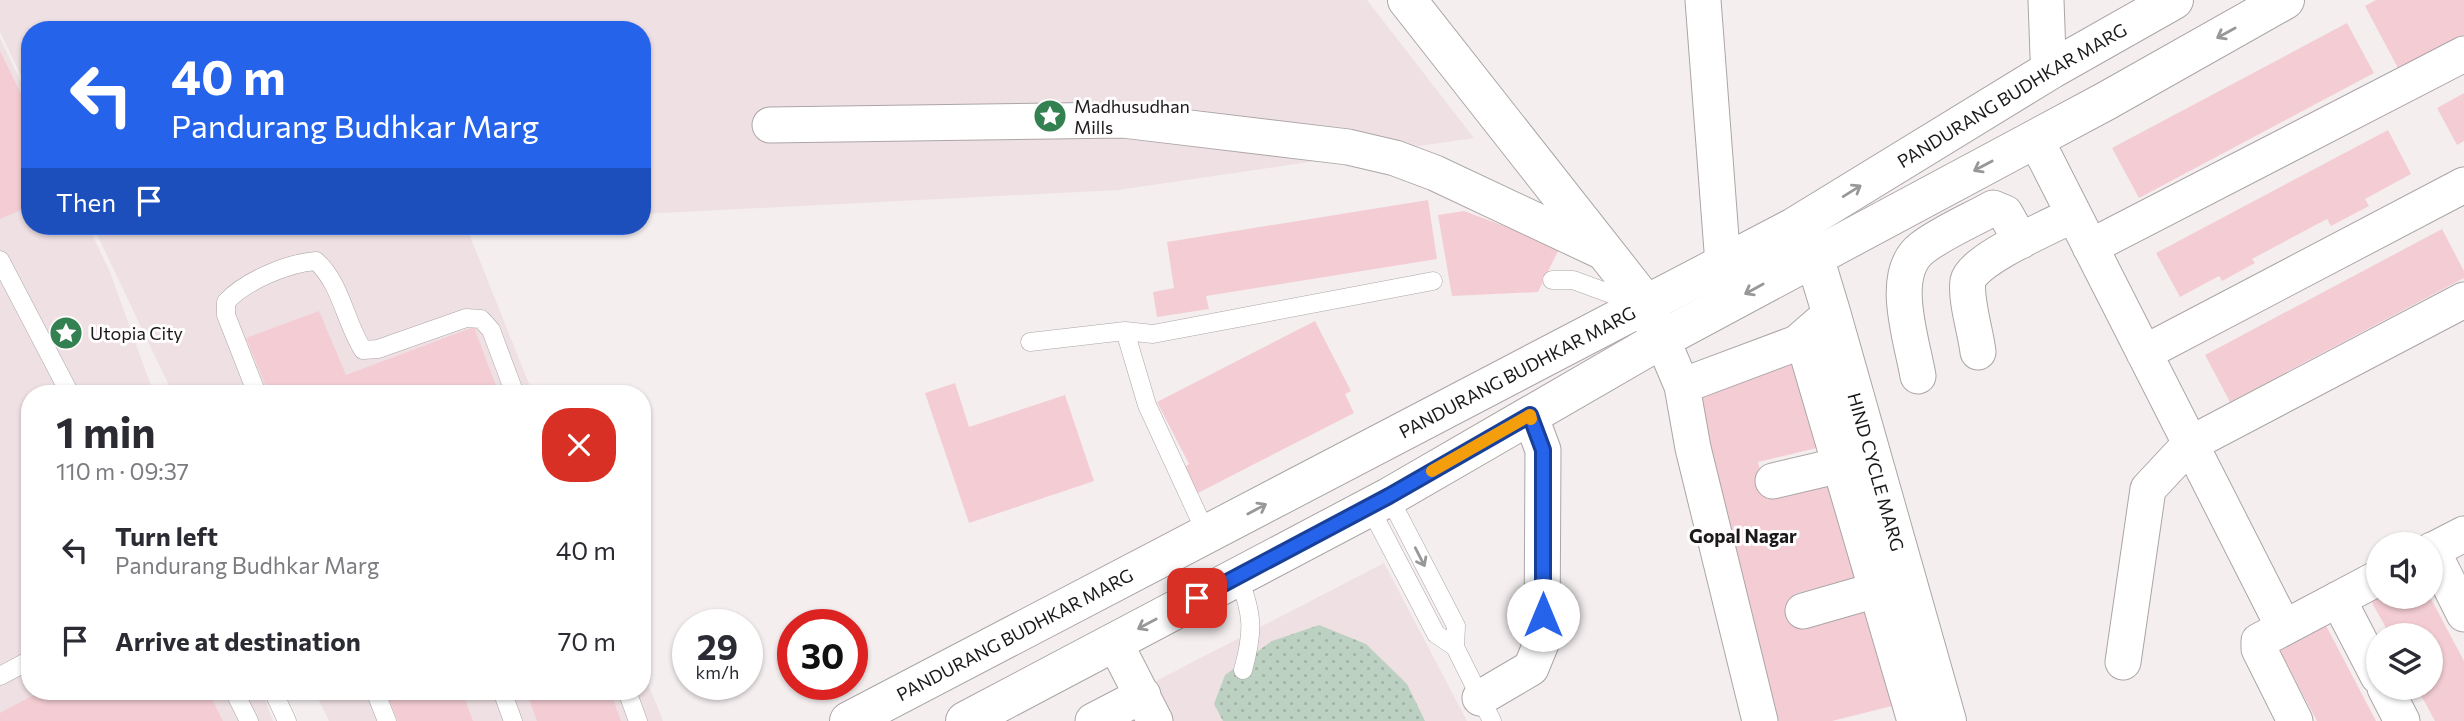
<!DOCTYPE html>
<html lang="en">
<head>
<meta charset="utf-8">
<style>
	body { margin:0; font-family:Commissioner,sans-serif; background:#f7f7f7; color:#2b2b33; height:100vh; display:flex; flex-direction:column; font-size:26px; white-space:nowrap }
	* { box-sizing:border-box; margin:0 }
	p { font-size:23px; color:#7c7c81 }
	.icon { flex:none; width:38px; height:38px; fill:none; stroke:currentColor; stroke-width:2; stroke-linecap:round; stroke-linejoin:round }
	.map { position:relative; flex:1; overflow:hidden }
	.drawer { position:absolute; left:21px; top:385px; width:630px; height:315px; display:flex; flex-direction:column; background:#fff; border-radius:28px; box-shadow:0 2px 5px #0004 }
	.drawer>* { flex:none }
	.guide { position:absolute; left:21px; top:21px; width:630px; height:214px; border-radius:28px; box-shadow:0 2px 5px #0004; background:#2563eb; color:#fff; overflow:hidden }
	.controls { position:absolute; left:2366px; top:532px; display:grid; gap:14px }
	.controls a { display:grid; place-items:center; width:77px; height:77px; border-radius:50%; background:#fff; box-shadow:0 2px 5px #0004; font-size:35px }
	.speed { position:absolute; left:672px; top:609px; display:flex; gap:14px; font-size:35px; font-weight:700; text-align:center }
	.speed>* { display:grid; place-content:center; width:91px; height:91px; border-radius:50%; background:#fff; box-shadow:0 2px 5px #0004; line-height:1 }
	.speed small { font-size:18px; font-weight:400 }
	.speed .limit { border:10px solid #d22; background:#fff; color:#111 }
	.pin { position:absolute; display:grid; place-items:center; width:60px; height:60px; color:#fff; margin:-30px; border-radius:14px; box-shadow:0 4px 10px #0006 }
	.me { position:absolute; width:77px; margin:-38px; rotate:0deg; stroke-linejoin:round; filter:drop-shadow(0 0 5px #0008) }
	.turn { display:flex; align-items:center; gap:24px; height:147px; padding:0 35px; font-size:32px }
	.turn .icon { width:91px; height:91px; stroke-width:2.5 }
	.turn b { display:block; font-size:49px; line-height:60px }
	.then { display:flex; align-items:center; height:66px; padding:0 35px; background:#0003; gap:14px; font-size:26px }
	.round { display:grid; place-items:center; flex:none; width:74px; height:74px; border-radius:28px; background:#f7f7f7 }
	.summary { display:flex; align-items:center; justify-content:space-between; height:119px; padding:0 35px }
	h1 { font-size:42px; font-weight:700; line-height:52px }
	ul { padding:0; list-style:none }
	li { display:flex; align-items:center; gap:21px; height:91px; padding:0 35px }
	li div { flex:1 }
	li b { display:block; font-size:26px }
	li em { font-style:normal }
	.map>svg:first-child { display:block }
	.built { fill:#efe0e3 }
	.green { fill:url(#green-dots) }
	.building { fill:#f4cdd4 }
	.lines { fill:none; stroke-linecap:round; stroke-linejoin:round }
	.lane-casing { stroke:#aca5a7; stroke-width:19 }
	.street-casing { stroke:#aca5a7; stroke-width:37 }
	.secondary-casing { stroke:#aca5a7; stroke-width:40 }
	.lane { stroke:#fff; stroke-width:18 }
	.street { stroke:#fff; stroke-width:35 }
	.secondary { stroke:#fff; stroke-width:38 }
	.oneway { stroke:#999898 }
	.route-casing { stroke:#184099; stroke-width:18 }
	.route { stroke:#2563eb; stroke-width:12 }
	.slow { stroke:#f59e0b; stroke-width:12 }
	.labels { text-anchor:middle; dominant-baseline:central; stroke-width:6; stroke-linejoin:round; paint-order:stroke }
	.street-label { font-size:18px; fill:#1c191a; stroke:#fffcfd }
	.poi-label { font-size:18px; fill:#1c191a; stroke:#fffcfd; text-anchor:start }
	.neighbourhood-label { font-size:19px; font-weight:bold; fill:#1c191a; stroke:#fffcfd }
</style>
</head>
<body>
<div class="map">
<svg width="2464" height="721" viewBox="0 0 2464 721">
	<defs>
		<pattern id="green-dots" width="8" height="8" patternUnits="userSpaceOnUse" patternTransform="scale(1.75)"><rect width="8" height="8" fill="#bdd1c2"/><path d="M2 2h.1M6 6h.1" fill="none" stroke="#a2b3a6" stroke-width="1.8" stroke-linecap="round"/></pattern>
	</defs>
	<rect width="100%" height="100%" fill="#f4eeef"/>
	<path class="built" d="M0,0h1367l107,138 -356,52 -476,24v-184h-612v64l-30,-62z
		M0,38l30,63v125h58l22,46 44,122h-124v297h232l11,30h-273z
		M93,226h373l67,168h-360z
		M1384,563l83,158h-325l-13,-26z
		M642,669l21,52h-334l-15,-30h328z"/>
	<path class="green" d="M1319,625l47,19 41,40 18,37h-202l-9,-17 11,-29 47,-34z"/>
	<path class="building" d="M2376,0h88v35l-65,35 -34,-64z
		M2347,23l27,50 -235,125 -27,-50z
		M0,51l30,61v94l-30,13z
		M2464,93v48l-7,4 -20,-37z
		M2388,130l23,44 -46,25 4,7 -38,20 -4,-7 -75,40 3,4 -33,18 -3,-5 -39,21 -24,-44z
		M1428,200l9,59 -231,37 3,13 -52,8 -4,-25 21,-4 -7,-46z
		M1464,211l96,36 -22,45 -86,4 -14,-81z
		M2442,229l22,42v7l-234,124 -25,-47z
		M319,311l27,64 128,-48 25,67h-230l-23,-56z
		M1315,321l36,70 -6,3 9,19 -158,81 -13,-26 6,-4 -32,-62z
		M1799,350l26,96 -67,16 9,37 67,-16 28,93 -68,18 10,34 66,-22 26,99 -64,16h-53l-69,-255 -15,-75z
		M955,383l14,44 96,-32 29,86 -125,42 -44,-130z
		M2379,597h51l34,64v60h-29l-18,-33h14v-53h-41l-19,-34z
		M2321,616l55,105h-59l-43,-80z
		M41,691h167l15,30h-223v-8z
		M386,691h76l11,30h-75z
		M526,691h84l11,30h-84z"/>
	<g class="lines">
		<defs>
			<path id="lane" d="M0,260l70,134
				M1552,280h21l63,23
				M1125,331l22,74 60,130
				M1030,342l95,-11 28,3 280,-53
				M257,394l-31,-79v-13c19,-21 62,-39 90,-41 25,22 29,61 47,89l15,-1 88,-31 15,1 10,11 24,64
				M1369,506l67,128 19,13 1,-21 -67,-129
				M1238,576c15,38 16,55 5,94
				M1455,647l37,74
				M0,676l30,-16
				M234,691l15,30
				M273,691l14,30
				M375,691l12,30
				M502,691l11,30
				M627,691l11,30"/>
			<path id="street" d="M1703,0l20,264
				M2046,0l2,56 4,13
				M770,125l353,-5 225,27 47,11 40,15 170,80
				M2035,138l248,488
				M2090,247l374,-193
				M1662,339l20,47 11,62 67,273
				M1803,339l112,382
				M1978,352c-2,-19 -13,-53 -10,-71 4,-21 85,-56 105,-66
				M2144,353l320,-168
				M1918,376c-6,-36 -30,-102 4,-128 21,-16 48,-27 71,-40l12,5 16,28
				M1682,386l115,-43 23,-20
				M1773,481l89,-21
				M2432,550l32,64
				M2431,551l33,-17
				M2338,599l40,77
				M1803,611l94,-27
				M1114,641l41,80
				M2123,662l25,-173 42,-45 274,-144
				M2385,688l17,33
				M1480,698l51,-30 11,-27 1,-191 -13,-35
				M1093,721l50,-26
				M2295,721l-36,-72v-8l119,-63"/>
			<g id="secondary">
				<path d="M1407,0l229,291 21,38"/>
				<path id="s1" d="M1800,235l14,21 17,56 116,409"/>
				<path id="s2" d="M849,721l945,-494 258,-158 122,-69"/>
				<path d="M965,721l424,-224 273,-158 444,-238 179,-101"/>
			</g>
		</defs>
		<use href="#lane" class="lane-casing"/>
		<use href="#street" class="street-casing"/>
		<use href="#secondary" class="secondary-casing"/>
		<use href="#lane" class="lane"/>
		<use href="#street" class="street"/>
		<use href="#secondary" class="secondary"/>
	</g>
	<defs><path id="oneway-shaft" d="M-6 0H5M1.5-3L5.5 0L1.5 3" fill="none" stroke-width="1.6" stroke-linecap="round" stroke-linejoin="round" transform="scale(1.75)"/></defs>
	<g class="oneway">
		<use href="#oneway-shaft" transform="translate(2226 33) rotate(151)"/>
		<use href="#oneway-shaft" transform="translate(1983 166) rotate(152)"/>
		<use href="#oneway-shaft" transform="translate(1852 191) rotate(-32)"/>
		<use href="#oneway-shaft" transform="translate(1754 289) rotate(151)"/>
		<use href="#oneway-shaft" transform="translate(1257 509) rotate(-28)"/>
		<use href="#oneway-shaft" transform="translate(1420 557) rotate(63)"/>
		<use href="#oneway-shaft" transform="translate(1147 624) rotate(152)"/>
	</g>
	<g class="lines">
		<defs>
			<path id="route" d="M1197,598l192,-102 141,-81 13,35v165"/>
		</defs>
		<use href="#route" class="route-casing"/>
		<use href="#route" class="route"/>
		<path class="slow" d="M1432,471l98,-56 1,4"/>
	</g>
	<defs>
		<symbol id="sight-disc" viewBox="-11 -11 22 22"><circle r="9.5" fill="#338050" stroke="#fffcfd"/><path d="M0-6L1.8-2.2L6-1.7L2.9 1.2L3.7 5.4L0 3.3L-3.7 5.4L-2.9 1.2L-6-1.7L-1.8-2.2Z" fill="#fff"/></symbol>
	</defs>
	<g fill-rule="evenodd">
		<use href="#sight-disc" x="1031" y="97" width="38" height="38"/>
		<use href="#sight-disc" x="47" y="314" width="38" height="38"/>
	</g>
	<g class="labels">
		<g class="street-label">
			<text stroke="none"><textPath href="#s2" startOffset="1321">PANDURANG BUDHKAR MARG</textPath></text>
			<text stroke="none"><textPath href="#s2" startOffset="754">PANDURANG BUDHKAR MARG</textPath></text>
			<text stroke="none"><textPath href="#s1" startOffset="250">HIND CYCLE MARG</textPath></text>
			<text stroke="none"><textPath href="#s2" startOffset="187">PANDURANG BUDHKAR MARG</textPath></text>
		</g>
		<g class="poi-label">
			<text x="1074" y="106">Madhusudhan<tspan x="1074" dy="21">Mills</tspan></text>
			<text x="90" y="333">Utopia City</text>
		</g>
		<g class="neighbourhood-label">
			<text x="1743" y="535">Gopal Nagar</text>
		</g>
	</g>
</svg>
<div class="controls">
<a><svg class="icon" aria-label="sound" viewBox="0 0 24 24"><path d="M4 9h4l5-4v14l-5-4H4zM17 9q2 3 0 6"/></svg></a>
<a><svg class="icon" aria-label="layers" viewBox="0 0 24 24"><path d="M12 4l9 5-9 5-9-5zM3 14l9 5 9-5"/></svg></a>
</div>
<div class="speed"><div>29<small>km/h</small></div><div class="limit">30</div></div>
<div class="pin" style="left:1197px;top:598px;background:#d93025"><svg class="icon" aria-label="arrive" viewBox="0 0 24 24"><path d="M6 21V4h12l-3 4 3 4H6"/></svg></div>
<svg class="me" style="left:1543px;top:615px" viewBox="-20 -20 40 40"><circle r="19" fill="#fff"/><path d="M0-13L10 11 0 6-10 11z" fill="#2563eb"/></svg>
<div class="guide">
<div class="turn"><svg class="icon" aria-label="left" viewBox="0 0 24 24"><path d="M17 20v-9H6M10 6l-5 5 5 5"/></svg><div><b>40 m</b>Pandurang Budhkar Marg</div></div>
<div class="then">Then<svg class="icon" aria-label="arrive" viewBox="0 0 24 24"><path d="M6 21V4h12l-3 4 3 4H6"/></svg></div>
</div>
<section class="drawer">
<div class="summary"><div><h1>1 min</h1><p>110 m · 09:37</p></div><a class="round" style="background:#d93025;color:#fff"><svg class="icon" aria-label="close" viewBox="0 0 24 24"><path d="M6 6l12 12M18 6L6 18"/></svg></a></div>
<ul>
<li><svg class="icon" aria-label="left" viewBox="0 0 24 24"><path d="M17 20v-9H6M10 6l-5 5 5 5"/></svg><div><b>Turn left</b><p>Pandurang Budhkar Marg</p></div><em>40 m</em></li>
<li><svg class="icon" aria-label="arrive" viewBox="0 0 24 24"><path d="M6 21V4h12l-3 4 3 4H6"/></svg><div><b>Arrive at destination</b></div><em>70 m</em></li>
</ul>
</section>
</div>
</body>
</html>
